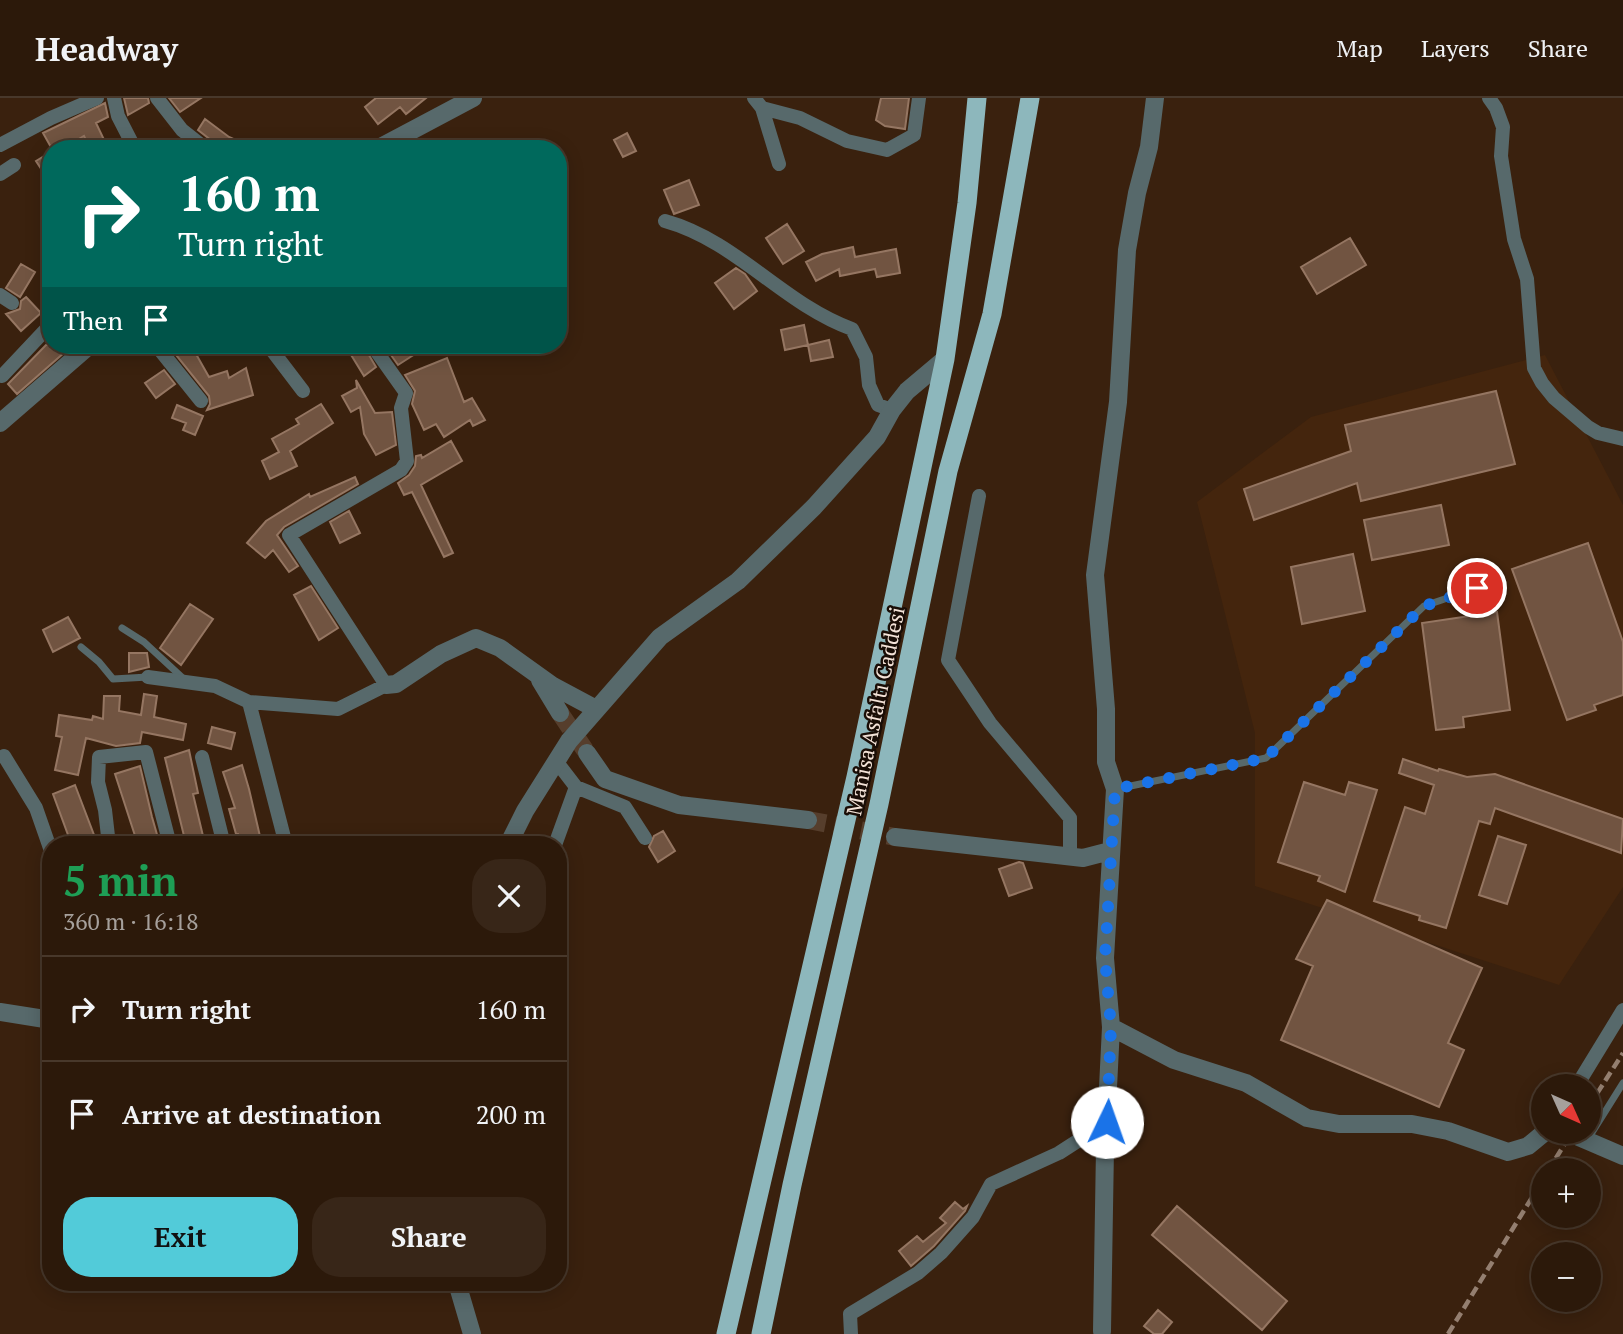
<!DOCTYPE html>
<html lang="en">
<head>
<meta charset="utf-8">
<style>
	body { margin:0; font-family:"PT Serif",serif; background:#382618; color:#f1f3f6; height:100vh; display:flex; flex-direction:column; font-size:26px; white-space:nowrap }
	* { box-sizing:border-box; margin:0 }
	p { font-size:23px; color:#a6a09c }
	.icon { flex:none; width:38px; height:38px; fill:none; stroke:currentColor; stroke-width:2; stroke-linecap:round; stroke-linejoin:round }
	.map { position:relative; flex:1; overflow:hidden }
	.side { position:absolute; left:42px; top:738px; width:525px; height:455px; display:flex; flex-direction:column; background:#2c190a; border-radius:28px; box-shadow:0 4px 18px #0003,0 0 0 2px #48382b }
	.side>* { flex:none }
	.hud { position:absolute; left:42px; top:42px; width:525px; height:214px; border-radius:28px; box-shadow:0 4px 18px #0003,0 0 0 2px #48382b; background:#00695c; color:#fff; overflow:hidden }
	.needle { width:46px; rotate:135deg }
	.controls { position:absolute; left:1531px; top:976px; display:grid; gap:14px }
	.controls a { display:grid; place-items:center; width:70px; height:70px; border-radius:50%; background:#2c190a; box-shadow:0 4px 18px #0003,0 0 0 2px #48382b; font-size:35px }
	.pin { position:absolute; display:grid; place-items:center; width:60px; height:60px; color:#fff; margin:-30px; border:4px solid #fff; border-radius:50%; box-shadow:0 2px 7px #0007 }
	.me { position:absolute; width:77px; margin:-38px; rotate:3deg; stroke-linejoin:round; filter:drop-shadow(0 0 5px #0008) }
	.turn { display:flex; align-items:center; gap:24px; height:147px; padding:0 21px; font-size:32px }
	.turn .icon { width:91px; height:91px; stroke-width:2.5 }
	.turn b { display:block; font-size:49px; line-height:60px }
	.then { display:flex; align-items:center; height:66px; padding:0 21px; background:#0003; gap:14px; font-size:26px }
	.round { display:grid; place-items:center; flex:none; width:74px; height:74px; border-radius:28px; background:#382618 }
	.head { display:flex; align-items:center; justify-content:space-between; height:119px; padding:0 21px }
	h1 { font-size:42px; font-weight:800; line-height:52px; color:#1e9e55 }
	.cta { display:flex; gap:14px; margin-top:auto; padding:14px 21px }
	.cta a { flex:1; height:80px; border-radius:28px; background:#52cbd9; color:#111; font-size:28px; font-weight:800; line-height:80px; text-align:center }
	.cta a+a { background:#382618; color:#f1f3f6 }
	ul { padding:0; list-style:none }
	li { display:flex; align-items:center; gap:21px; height:105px; padding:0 21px; border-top:2px solid #48382b }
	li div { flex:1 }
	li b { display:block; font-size:26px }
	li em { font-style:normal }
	header { display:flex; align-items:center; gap:42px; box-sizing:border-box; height:98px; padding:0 35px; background:#2c190a; border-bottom:2px solid #48382b }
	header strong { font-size:33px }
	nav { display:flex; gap:38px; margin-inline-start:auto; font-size:24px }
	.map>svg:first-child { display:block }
	.built { fill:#44250d }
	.building { fill:#715441; stroke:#957662; stroke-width:2 }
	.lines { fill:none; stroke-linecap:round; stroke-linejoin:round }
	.tertiary-tunnel { stroke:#563e2c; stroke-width:18; stroke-dasharray:18 9; stroke-linecap:butt }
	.service { stroke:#57696b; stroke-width:7 }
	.minor { stroke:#57696b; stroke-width:14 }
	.tertiary { stroke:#57696b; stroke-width:18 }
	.trunk { stroke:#8db7bc; stroke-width:19 }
	.rail { stroke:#947f70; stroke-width:4.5; stroke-dasharray:10 5; stroke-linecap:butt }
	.route { stroke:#1a73e8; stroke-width:12; stroke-dasharray:0 21.6 }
	.labels { text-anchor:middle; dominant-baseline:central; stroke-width:5; stroke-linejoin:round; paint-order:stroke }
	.street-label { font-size:21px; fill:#f4e3d8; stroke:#190d06 }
</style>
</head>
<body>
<header>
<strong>Headway</strong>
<nav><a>Map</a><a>Layers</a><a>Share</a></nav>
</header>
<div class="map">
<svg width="1623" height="1236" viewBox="0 0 1623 1236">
	<rect width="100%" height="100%" fill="#3a210e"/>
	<path class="built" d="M1545,257l78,150v382l-64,98 -304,-99v-153l-58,-231 114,-85z"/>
	<path class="building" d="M124,0h24l1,5 -21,12z
		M169,0h32l-21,14z
		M376,0h50l-20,16 -6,-7 -22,17 -13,-17z
		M881,0h28l-4,31 -20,-3 -9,-6z
		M105,5l3,14 -12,6 10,21 -16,5 -6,-13 -22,13h-10l-9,-16z
		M205,21l24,18 27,12h-40l-4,-8 -14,-11z
		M627,35l9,18 -13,6 -9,-17z
		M51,54v32l-15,-23z
		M689,82l10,25 -25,9 -10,-24z
		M787,126l17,27 -21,13 -17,-26z
		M1350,140l16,27 -49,29 -16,-27z
		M853,149l2,10 41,-8 4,24 -23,4 -2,-8 -35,7 -1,-7 -23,12 -10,-19 16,-8z
		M21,166l14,8 -15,25 -14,-9z
		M736,170l9,6 12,17 -23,18 -19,-26z
		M26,199l15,16 -20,18 -15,-17 14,-5 1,-8z
		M804,227l4,20 -23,5 -4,-20z
		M829,242l4,17 -22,4 -3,-16z
		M46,247h27l-56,49 -9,-10z
		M168,247h40l-12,9 13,23 18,-6 2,7 17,-10 7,27 -46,15 3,-6 -1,-8z
		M345,247h18l13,22 -12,9z
		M384,247h45l-31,20z
		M447,260l17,44 8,-4 13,22 -12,6 -3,-6 -26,17 -8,-13 -12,6 -12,-26 3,-13 -10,-16z
		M164,272l11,14 -19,14 -11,-15z
		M356,282l19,33 17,-1 4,33 -20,10 -12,-21 -4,-27 -9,5 -9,-16 15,-8z
		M1496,293l19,73 -154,37 -4,-18 -103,37 -10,-31 107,-38 -6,-26z
		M321,306l12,19 -43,28 7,15 -27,13 -8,-18 17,-9 -7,-13 27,-15 -3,-5z
		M177,307l26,11 -8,19 -12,-5 3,-7 -14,-5z
		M451,343l11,20 -41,24 32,68 -9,4 -32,-65 -8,3 -6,-12 11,-8 6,-9 1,-10 5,-1 1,3z
		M355,379l3,7 -74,43 -7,8 21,31 -9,6 -16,-22 -8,8 -18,-15 19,-22 43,-27 1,3z
		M1441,407l8,40 -77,15 -8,-40z
		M349,413l11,22 -20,10 -10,-21z
		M1588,445l35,99v53l-29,10 2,5 -29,10 -55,-151z
		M1353,456l12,57 -63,13 -11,-57z
		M311,488l27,42 -19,12 -25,-45z
		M190,506l23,15 -32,46 -21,-17z
		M1497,514l13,98 -47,7 1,10 -28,3 -14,-107z
		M68,519l12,21 -27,14 -10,-22z
		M129,555h18l2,14 -20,5z
		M144,596l13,2 -3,21 32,7 -3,16 -41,-8 -2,11 -24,3 -30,-8 -8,37 -23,-5 7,-33 -6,-1 3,-21 33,5 1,-4 10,3 1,-23h16l-1,15 22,4z
		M212,629l23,6 -4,16 -23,-6z
		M189,652l9,43 -5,1 10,42 -18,4 -20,-82z
		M1403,661l35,12 1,-2 28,8 28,-3 128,45 -2,34 -126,-45 -5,16 -11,-3 -33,107 -27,-8 1,-4 -46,-15 31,-94 20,7 9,-29 -35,-12z
		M242,667l7,24 13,56h-21l-3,-11h-2l-7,-25 6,-1 -12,-36z
		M140,668l12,51 8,28h-22l-23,-71z
		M1304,684l41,13 4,-13 28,8 -32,102 -27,-11 2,-5 -42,-14z
		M75,687l19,50 -23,8 -18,-49z
		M663,733l12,20 -17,11 -9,-15 5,-11z
		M1498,738l28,9 -19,59 -28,-9z
		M1019,764l4,1 9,25 -23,8 -10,-27z
		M1327,802l155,68 -34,75 16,7 -25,57 -158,-67 32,-74 -17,-7z
		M955,1104l8,7 4,-3 -2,5 -31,35 -23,20 -12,-15 18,-15 6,6 23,-19 -6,-5z
		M1177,1108l110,95 -25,29 -110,-95z
		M1158,1212l14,12 -10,12h-8l-10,-8z"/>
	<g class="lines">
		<path class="tertiary-tunnel" d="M560,615l27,40
			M808,722l87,17"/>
		<path class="service" d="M122,530l22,14 42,39
			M81,549l18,15 14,17 35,-2
			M1116,691l150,-31 158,-152 53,-18
			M1588,1041l35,-56"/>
		<path class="minor" d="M114,0l4,18 17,33
			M157,0l25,32 24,19
			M754,0l8,10 17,56
			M1489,0l7,10 7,19 -2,29 13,83 13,40 7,89 8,15 12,15 34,29 10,6 25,6
			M762,10l38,10 47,23 40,9 27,-15 5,-37
			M0,47l51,-27 46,-20
			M0,76l14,-9
			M665,123c72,20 118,83 187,108l14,28 3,28 9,20 14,5
			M0,197l12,8
			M156,247l45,56
			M268,247l35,46
			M2,278l49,-52
			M979,398l-31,164 42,63 80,95v39
			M148,579l67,9 34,16 89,7 48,-24 -97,-150 112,-65 6,-9 -6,-53 5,-15 -34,-48
			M249,604l37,143
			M4,658l32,52 15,43
			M202,659l22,88
			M576,689l49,20 20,31
			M109,747l-4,-35 -7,-28 1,-25 47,-5 24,93
			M555,747l21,-58 -20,-26
			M1576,989l47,-77
			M851,1236l-1,-20 68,-41 23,-20 32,-36 18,-33 68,-31 48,-31"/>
		<path class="tertiary" d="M377,51l96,-51
			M0,325l90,-78
			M540,582l20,33
			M386,587l10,-1 45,-30 35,-16 24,10 53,38 43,23
			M587,655l18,26 74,26 129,15
			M895,739l188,21 27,-7
			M508,747l17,-34 44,-70 91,-104 78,-56 76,-74 63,-70 15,-27 15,-19 38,-32
			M0,914l51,8
			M1111,929l63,33 72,23 61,35 32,6h73l36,7 60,21 20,-6 17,-14
			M1567,1034l56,24
			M457,1185l15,51
			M1102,1233l3,-183 6,-121 -6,-69 10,-169 -9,-27v-53l-11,-134 23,-173 9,-152 10,-57 12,-46 6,-49"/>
		<path class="trunk" d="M726,1236l130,-557 89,-418 22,-156 10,-105
			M761,1236l31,-149 87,-381 69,-333 44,-157 38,-216"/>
		<path class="rail" d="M1589,1008l34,-53
			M1548,1073l24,-39
			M1448,1236l96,-156"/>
	</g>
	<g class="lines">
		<path class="route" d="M1107,1024l4,-95 -6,-69 10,-169 151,-31 158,-152 53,-18"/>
	</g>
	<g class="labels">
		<g class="street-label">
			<text transform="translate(875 613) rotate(-78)">Manisa Asfaltı Caddesi</text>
		</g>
	</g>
</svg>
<div class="controls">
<a><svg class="needle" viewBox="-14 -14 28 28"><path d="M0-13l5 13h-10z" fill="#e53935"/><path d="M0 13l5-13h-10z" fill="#a6a09c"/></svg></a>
<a>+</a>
<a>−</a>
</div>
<div class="pin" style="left:1477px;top:490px;background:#d93025"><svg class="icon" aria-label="arrive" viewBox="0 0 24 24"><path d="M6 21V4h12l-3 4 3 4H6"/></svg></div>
<svg class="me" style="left:1107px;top:1024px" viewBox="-20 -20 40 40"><circle r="19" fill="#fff"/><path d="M0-13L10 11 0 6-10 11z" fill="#1a73e8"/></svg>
<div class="hud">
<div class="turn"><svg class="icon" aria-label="right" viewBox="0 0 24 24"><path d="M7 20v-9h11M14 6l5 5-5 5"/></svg><div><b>160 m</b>Turn right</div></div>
<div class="then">Then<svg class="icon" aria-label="arrive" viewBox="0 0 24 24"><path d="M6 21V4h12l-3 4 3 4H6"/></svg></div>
</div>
<section class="side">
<div class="head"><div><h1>5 min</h1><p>360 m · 16:18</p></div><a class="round"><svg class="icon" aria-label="close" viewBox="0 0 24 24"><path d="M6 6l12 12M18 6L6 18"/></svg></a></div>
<ul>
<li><svg class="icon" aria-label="right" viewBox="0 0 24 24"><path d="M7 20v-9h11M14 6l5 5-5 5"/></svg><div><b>Turn right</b></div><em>160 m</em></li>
<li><svg class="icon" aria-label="arrive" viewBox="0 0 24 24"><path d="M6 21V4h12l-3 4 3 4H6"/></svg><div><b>Arrive at destination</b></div><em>200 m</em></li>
</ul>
<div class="cta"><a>Exit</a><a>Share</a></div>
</section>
</div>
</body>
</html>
